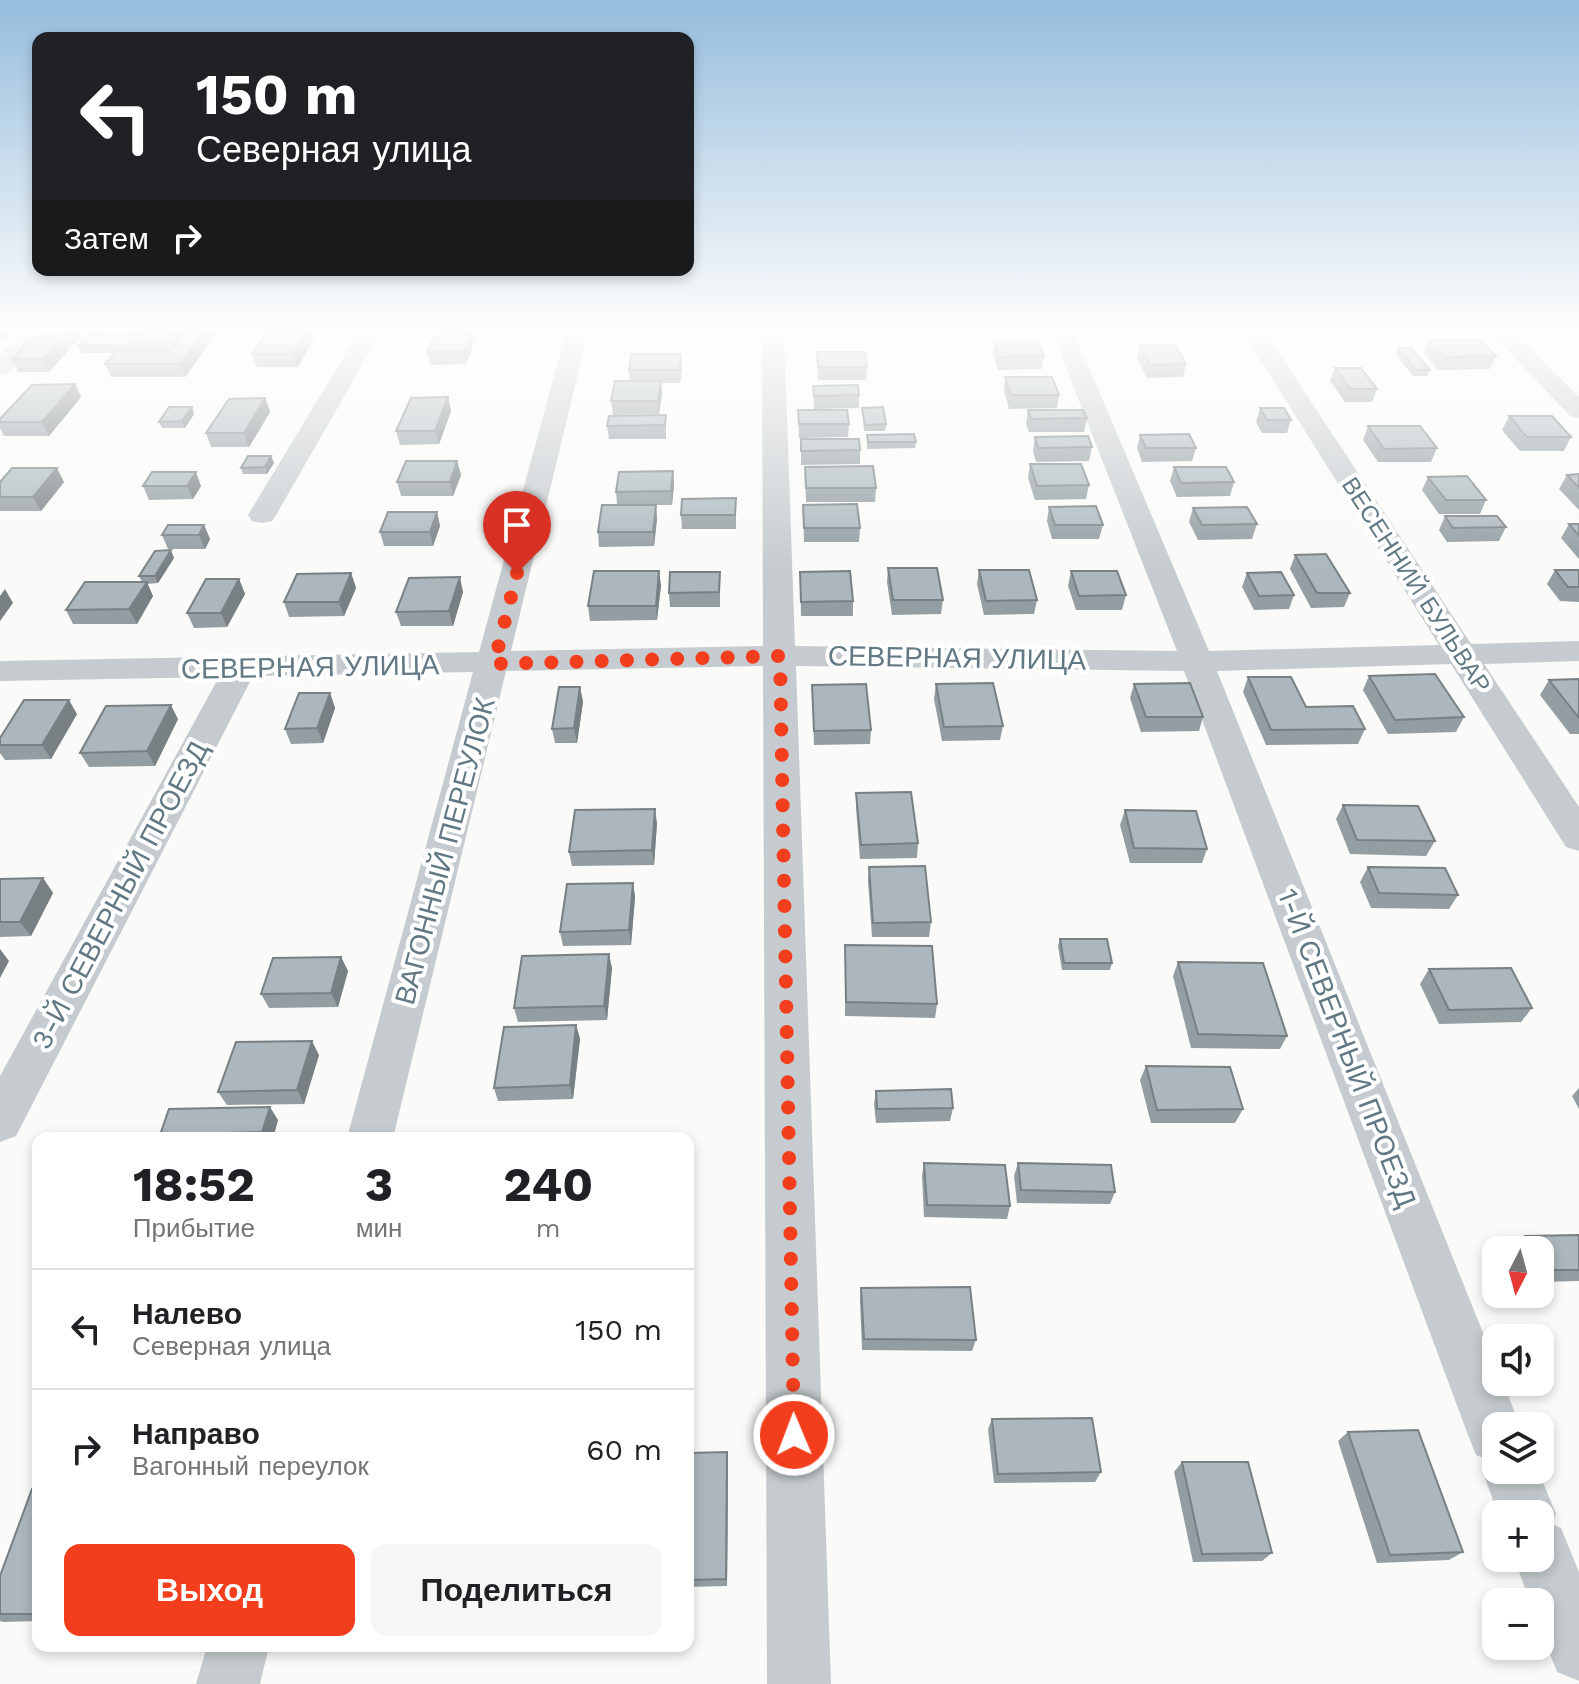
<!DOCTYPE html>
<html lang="ru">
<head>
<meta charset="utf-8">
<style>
	body { margin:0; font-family:"Work Sans",sans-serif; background:#f6f6f6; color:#202124; height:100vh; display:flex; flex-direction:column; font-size:30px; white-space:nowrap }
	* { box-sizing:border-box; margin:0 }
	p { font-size:26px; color:#757577 }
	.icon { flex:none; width:44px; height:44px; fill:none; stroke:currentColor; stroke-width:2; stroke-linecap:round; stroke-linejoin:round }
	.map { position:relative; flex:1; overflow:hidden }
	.sheet { position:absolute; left:32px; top:1132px; width:662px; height:520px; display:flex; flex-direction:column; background:#fff; border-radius:16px; box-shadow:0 4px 12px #0003 }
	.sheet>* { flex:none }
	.guide { position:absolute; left:32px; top:32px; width:662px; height:244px; border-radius:16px; box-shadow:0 4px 12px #0003; background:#202124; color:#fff; overflow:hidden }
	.needle { width:52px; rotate:186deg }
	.controls { position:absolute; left:1482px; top:1236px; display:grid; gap:16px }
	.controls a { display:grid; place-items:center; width:72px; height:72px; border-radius:16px; background:#fff; box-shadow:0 4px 12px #0003; font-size:40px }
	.pin { position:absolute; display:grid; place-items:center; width:68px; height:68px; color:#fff; margin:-82px -34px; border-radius:50% 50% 50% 0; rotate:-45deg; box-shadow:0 0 8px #0007 }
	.pin .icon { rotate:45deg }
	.me { position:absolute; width:88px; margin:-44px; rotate:359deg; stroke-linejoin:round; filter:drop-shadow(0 0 6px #0008) }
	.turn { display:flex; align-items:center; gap:28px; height:168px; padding:0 32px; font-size:36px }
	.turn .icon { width:104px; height:104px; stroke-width:2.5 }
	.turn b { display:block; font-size:56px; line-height:68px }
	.then { display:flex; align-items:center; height:76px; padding:0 32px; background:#0003; gap:16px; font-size:30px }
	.eta { display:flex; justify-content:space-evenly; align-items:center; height:136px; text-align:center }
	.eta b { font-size:48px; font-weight:700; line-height:56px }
	.button { display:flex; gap:16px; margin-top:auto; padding:16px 32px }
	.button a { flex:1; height:92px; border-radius:16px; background:#f33e1e; color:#fff; font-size:32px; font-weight:700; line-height:92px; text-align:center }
	.button a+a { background:#f6f6f6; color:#202124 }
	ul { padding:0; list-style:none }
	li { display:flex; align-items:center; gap:24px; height:120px; padding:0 32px; border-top:2px solid #e0e0e0 }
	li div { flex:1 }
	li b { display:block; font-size:30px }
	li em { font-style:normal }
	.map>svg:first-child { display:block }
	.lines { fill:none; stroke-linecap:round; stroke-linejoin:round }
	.street { fill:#c5cbce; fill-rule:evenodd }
	.wall { fill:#939da2 }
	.shaded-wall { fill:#788084 }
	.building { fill:#abb7bc; stroke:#788084; stroke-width:2 }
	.route { stroke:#f33e1e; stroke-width:14; stroke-dasharray:0 25.2 }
	.labels { text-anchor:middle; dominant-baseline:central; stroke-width:8; stroke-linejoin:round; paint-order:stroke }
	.far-street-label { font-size:24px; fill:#627985; stroke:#fff }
	.street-label { font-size:28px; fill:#627985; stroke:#fff }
</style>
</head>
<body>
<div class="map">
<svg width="1579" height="1684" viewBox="0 0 1579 1684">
	<rect width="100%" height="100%" fill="#fafaf8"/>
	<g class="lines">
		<path class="street" d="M23,332h23l-38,41 -8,2v-20z
			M359,332h22l-105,183 -4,6 -10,2 -10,-2 -4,-6z
			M566,332h22l-77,319 252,-5 -1,-314h22l11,314 382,5 -125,-319h22l135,319 230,-6 -196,-313h22l206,312 108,-3v20l-95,3 95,143v44l-13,-4 -115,-183 -234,7 279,694v17h7l17,44h-24v44h42l18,44 -4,10 9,4 18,44v109l-22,-9 -17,-43v-27h-10l-16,-44h26v-44h-42l-16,-44 4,-11 -10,-4 -8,-20 -284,-764 -388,-5 35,1018h-64l-4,-1018 -257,5 -113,467h-46l126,-466 -220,4 -237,460 -16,6v-66l219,-399 -219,4v-20l479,-9z
			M1490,332h24l65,65v21l-9,-2z
			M207,1646h62l-9,38h-64z"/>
	</g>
	<path class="wall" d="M0,332h13l-8,8h-5z
		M87,332l-13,13 -7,1 2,4 -20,22h-31l-6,-13 26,-22 -2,-4z
		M144,332h74l-33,45h-74l-6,-13 10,-11h-34l-3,-7 65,-12z
		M267,332h47l1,5 -17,30h-41l-5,-13z
		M436,332h41v3l-11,29 -36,1 -3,-13z
		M651,332h33l-1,2 -32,1z
		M1148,332h33v1z
		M1331,332h39l-1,1h-37z
		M1429,340l67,16 -6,13 -52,1 -14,-17z
		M995,342l49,14 -2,13 -44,1 -5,-15z
		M1140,345l46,19 -3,13 -36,1 -10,-20z
		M1398,348l32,22 -3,6h-14l-17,-21z
		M817,352l50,15 -1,13h-48z
		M681,354l1,13 -2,16h-19l1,11 -3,20 -46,1 -2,-14 19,-20 -1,-11z
		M1335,368l42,21 -5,13h-27l-15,-21z
		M1005,377l54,18 -2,13 -48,1 -5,-19z
		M813,386l46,9v13l-45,1z
		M81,397l-32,39h-45l-4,-8v-9z
		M448,397l3,14 -12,33 -39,1 -4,-14z
		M265,398l5,14 -21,35h-38l-5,-14z
		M192,407l2,7 -9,14h-23l-3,-6z
		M862,408l24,16 -1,7h-21z
		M1260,408l31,12 -4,13h-25l-6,-11z
		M798,410l51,14 -1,13 -49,1z
		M1028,410l59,8 -3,14h-55l-3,-8z
		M666,415v24h-57l-2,-13z
		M1509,416l62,21 -7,14h-44l-18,-21z
		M1368,426l69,22 -6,14h-53l-15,-22z
		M867,435l49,7 -1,6 -48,1z
		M1140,435l56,13 -4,13 -50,1 -5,-14z
		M1035,437l57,10 -3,14 -53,1 -3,-11z
		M801,439l59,11v14l-59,1z
		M271,456l3,7 -7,11h-24l-2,-6z
		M457,461l4,14 -8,21h-52l-4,-14z
		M1030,464l59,21 -3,14 -51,1 -7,-22z
		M805,467l71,21 -1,14h-69z
		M1174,467l60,15 -4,14 -53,1 -7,-16z
		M673,471l1,14 -2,20h-16l1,14 -3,27 -55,1 -1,-15 19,-27 -1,-13z
		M1579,474v36l-20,-21 8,-14z
		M1428,477l58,23 -6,14h-41l-17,-24z
		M0,482h64l-23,29h-41z
		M143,486h58l-8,13 -44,1z
		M736,498v31h-54l-1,-14z
		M803,505l57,23 -1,14h-55z
		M1049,507l54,18 -4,14h-47l-5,-18z
		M1193,508l64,16 -5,15 -54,1 -9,-18z
		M437,512l3,14 -7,20h-49l-4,-14z
		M1445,516l61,11 -7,14 -52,1 -8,-12z
		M1569,524h10v35l-18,-21z
		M204,525l6,14 -5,10h-37l-6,-14z
		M1295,555l55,38 -6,14 -33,1 -21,-39z
		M174,558l-16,25 -11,1 6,12 -16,28h-64l-7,-14 76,-28 -3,-6z
		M888,568l55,32 -2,14 -49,1 -5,-33z
		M979,570l58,30 -3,14 -50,1 -7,-31z
		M1555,570h24v32l-19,-1 -13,-17z
		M1071,571l55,24 -4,15h-46l-8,-24z
		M800,572l53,29v15h-52z
		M351,573l5,15 -12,28 -55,1 -5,-15z
		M1247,573l47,22 -5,14 -35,1 -12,-23z
		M239,579l6,15 -18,33 -33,1 -7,-15z
		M661,585l-4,35 -67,1 -2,-15z
		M720,587v20h-50l-1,-14z
		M463,592l-10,34h-52l-5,-14z
		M1369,676l95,41 -8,15 -68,2 -25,-44z
		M1248,677l58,30 59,22 -7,15 -92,1 -23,-53z
		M1579,679v55h-9l-30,-39 9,-15z
		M936,684l67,42 -3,14 -58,1 -8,-42z
		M1134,684l69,33 -4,14 -58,1 -11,-34z
		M812,685l59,45 -1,14 -56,1z
		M580,687l3,15 -6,41h-22l-3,-14z
		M330,693l5,15 -12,35 -32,1 -6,-15z
		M77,714l-26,45 -46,1 -5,-7v-15z
		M178,719l-23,47 -66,1 -9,-14z
		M856,793l62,50 -1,15 -57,1 -4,-52z
		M1343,805l92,36 -9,15 -76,-2 -14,-35z
		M1125,810l82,39 -5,14h-72l-10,-38z
		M657,823l-3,42 -82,1 -3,-14z
		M869,867l62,55 -2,15h-57l-4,-56z
		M1368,867l90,28 -9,14 -78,-1 -11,-26z
		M43,878l10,15 -22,43 -31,1v-58z
		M633,883l2,14 -4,48 -68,1 -3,-14z
		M1060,939l52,24 -2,7h-48l-4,-24z
		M845,945l92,59 -2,14 -90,-2z
		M341,957l7,14 -10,36 -69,1 -8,-14z
		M1178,962l109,74 -7,13 -89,-1 -18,-72z
		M612,968l-5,52 -89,2 -4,-14z
		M1429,969l103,39 -11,14 -82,2 -19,-40z
		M576,1025l4,14 -7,60 -75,2 -4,-13z
		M319,1055l-15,49 -77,1 -9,-13z
		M1146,1066l97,43 -8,14h-84l-11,-43z
		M1579,1088v21l-7,-13z
		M876,1091l77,17 -3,13 -74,2 -2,-19z
		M278,1120l-5,18h-111l-2,-3z
		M924,1163l86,43 -3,13 -83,-2 -2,-41z
		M1018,1163l97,29 -5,12 -93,-1 -3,-27z
		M1579,1235v46l-39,1v-32h-27l-1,-2 13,-12z
		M861,1288l115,52 -4,11 -110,-1 -2,-50z
		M992,1419l109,53 -6,10 -101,1 -6,-54z
		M1348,1432l115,120 -14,8 -72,3 -39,-122z
		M727,1452l1,10 -1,124 -39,1v-134z
		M1182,1462l90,91 -10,8 -69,1 -19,-90z
		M38,1489v132l-35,1 -3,-1v-45z"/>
	<path class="shaded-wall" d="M0,332h13l-8,8z
		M69,332h18l-13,13 -6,-12z
		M176,332h14l-15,21 -5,-13z
		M204,332h14l-33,45 -5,-13z
		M307,332h7l1,5 -17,30 -5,-13z
		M471,332h6v3l-11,29 -2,-13z
		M63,337l6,13 -20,22 -6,-13z
		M138,340l2,6 -5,6 -3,-6z
		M681,354l1,13 -2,16 -1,-13z
		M661,381l1,13 -3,20 -1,-13z
		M75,384l6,13 -32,39 -7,-14z
		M448,397l3,14 -12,33 -4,-13z
		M265,398l5,14 -21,35 -5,-14z
		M192,407l2,7 -9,14 -3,-7z
		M271,456l3,7 -7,11 -2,-7z
		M457,461l4,14 -8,21 -3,-14z
		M57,468l7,14 -23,29 -8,-14z
		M673,471l1,14 -2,20 -1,-14z
		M196,472l5,14 -8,13 -6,-13z
		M656,505l1,14 -3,27 -1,-14z
		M437,512l3,14 -7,20 -3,-14z
		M204,525l6,14 -5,10 -6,-14z
		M171,550l3,8 -16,25 -3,-7z
		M659,571l2,14 -4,35 -1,-14z
		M351,573l5,15 -12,28 -5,-14z
		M460,577l3,15 -10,34 -4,-15z
		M239,579l6,15 -18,33 -6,-14z
		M147,582l6,14 -16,28 -8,-15z
		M5,589l8,14 -13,18v-25z
		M580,687l3,15 -6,41 -3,-15z
		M330,693l5,15 -12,35 -6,-15z
		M69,700l8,14 -26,45 -9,-14z
		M171,705l7,14 -23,47 -8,-15z
		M655,809l2,14 -3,42 -2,-15z
		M43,878l10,15 -22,43 -11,-14z
		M633,883l2,14 -4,48 -2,-15z
		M0,949l9,12 -9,17z
		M609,954l3,14 -5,52 -3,-14z
		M341,957l7,14 -10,36 -7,-14z
		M576,1025l4,14 -7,60 -3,-14z
		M312,1041l7,14 -15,49 -7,-14z
		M270,1107l8,13 -5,18h-7l-4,-6z
		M689,1281l1,12 -1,41 -1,-38z
		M727,1452l1,10 -1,124 -1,-7z"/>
	<path class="building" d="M144,332h32l-6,8h-32z
		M185,332h19l-24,32h-75l12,-13 54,-1z
		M267,332h40l-14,22h-41z
		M436,332h35l-7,19 -37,1z
		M143,333l-11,13h-54l11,-12z
		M33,337h30l-20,22h-31z
		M1429,340h51l16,16 -53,1z
		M995,342h43l6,14 -45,1z
		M1140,345h35l11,19 -36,1z
		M1398,348h13l19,22h-14z
		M817,352h48l2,15h-49z
		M631,354h50l-2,16h-50z
		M1335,368h26l16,21h-27z
		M1005,377h47l7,18h-48z
		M615,381h46l-3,20h-47z
		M75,384l-33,38h-42v-3l32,-34z
		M858,385l1,10 -45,1 -1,-10z
		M448,397l-13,34h-39l15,-33z
		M265,398l-21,35h-38l23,-34z
		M169,407h23l-10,14 -23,1z
		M883,407l3,17 -21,1 -3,-17z
		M1260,408h24l7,12h-24z
		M798,410h49l2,14h-50z
		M1028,410h55l4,8 -56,1z
		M666,415l-1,10 -58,1 2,-10z
		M1509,416h43l19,21h-44z
		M1368,426h52l17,22 -53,1z
		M914,434l2,8h-48l-1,-7z
		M1189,434l7,14h-50l-6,-13z
		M1088,436l4,11 -54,1 -3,-11z
		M801,439h58l1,11 -59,1z
		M248,456h23l-6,11 -24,1z
		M406,461h51l-7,21h-53z
		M1030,464h51l8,21 -52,1z
		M873,466l3,22h-70l-1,-21z
		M1174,467h52l8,15 -53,1z
		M12,468h45l-24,29h-33v-15z
		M673,471l-2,20 -55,1 3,-20z
		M152,472h44l-9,14h-44z
		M1579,474v14l-12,-13z
		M1467,476l19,24h-40l-18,-23z
		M736,498l-1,17h-54l1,-16z
		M857,504l3,24h-56l-1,-23z
		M602,505h54l-3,27h-55z
		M1096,506l7,19h-48l-6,-18z
		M1247,507l10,17 -55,1 -9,-17z
		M388,512h49l-7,20h-50z
		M1445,516h52l9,11 -53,1z
		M1569,524h10v12z
		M168,525h36l-5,10h-37z
		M171,550l-16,26h-16l16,-25z
		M1326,554l24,39h-33l-22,-38z
		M888,568h49l6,32h-50z
		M979,570h50l8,30 -51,1z
		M1555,570h24v17h-11z
		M594,571h65l-3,35h-68z
		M850,571l3,30 -52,1 -1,-30z
		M1071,571h46l9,24 -47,1z
		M670,572h50l-1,20 -50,1z
		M1281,572l13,23 -35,1 -12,-23z
		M351,573l-12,29h-55l13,-28z
		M460,577l-11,34 -53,1 13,-34z
		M206,579h33l-18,34h-34z
		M85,582h62l-18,27 -63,1z
		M1435,674l29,43 -69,3 -26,-44z
		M1248,677h43l15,30 47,-1 12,23 -94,1z
		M1579,679v39l-30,-38z
		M993,683l10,43 -59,1 -8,-43z
		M1190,683l13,34h-57l-12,-33z
		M866,684l5,46 -57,1 -2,-46z
		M559,687h21l-6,41 -22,1z
		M299,693h31l-13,35 -32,1z
		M24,700h45l-27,45h-42v-7z
		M171,705l-24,46 -67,2 26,-47z
		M911,792l7,51 -57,2 -5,-52z
		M1343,805l75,1 17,35 -78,-1z
		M655,809l-3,41 -83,2 6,-42z
		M1125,810l71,1 11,38 -73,-1z
		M925,866l6,56 -58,1 -4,-56z
		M1368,867l77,1 13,27 -79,-2z
		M43,878l-23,44h-20v-43z
		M633,883l-4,47 -69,2 7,-48z
		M1060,939h47l5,24h-48z
		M845,945l87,1 5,58 -91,-2z
		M609,954l-5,52 -90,2 8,-52z
		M341,957l-10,36 -70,1 12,-36z
		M1178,962l85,1 24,73 -89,-2z
		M1511,968l21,40 -83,2 -20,-41z
		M576,1025l-6,60 -76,3 10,-61z
		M312,1041l-15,49 -79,2 18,-50z
		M1146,1066l84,1 13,42 -86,1z
		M951,1089l2,19 -76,1 -1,-18z
		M270,1107l-8,25 -102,3 9,-26z
		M924,1163l81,2 5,41 -83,-1z
		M1018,1163l93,2 4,27 -94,-2z
		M1579,1235v35h-38l-1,-20h-8l-7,-14z
		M970,1287l6,53 -112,-1 -3,-51z
		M1092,1418l9,54 -103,2 -6,-55z
		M1418,1430l45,122 -73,3 -42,-123z
		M727,1452l-1,127 -38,1v-127z
		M1182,1462h66l24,91 -70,1z
		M32,1489h6v125h-38v-38z"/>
	<linearGradient id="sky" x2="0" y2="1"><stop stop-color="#96bddd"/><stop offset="0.58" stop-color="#fdfdfc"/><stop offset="1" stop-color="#fdfdfc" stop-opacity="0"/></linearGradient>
	<rect width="1579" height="568" fill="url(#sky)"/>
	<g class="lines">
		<path class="route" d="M517,573l-23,91 286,-8 14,779"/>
	</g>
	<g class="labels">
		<g class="far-street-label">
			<text transform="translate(1416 585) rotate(57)">ВЕСЕННИЙ БУЛЬВАР</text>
		</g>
		<g class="street-label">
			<text transform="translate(957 658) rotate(1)">СЕВЕРНАЯ УЛИЦА</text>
			<text transform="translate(310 667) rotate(-1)">СЕВЕРНАЯ УЛИЦА</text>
			<text transform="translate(445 851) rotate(-75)">ВАГОННЫЙ ПЕРЕУЛОК</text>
			<text transform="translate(120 895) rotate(-62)">3-Й СЕВЕРНЫЙ ПРОЕЗД</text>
			<text transform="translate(1347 1048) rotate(69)">1-Й СЕВЕРНЫЙ ПРОЕЗД</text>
		</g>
	</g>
</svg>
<div class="controls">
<a><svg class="needle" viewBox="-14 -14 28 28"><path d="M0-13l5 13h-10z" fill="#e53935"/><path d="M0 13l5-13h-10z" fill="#757577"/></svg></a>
<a><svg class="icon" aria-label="sound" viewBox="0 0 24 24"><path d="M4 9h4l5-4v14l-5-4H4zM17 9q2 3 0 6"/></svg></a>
<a><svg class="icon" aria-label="layers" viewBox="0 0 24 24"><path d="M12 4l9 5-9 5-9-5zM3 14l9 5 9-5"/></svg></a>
<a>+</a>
<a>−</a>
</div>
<div class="pin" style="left:517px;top:573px;background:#d93025"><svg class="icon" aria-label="arrive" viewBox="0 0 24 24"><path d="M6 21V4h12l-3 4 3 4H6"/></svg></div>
<svg class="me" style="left:794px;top:1435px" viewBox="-20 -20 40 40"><circle r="17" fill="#f33e1e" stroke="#fff" stroke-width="3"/><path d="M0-11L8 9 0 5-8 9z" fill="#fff"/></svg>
<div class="guide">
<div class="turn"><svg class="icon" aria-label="left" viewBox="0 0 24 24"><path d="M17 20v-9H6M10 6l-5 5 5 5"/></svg><div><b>150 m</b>Северная улица</div></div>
<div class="then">Затем<svg class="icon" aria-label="right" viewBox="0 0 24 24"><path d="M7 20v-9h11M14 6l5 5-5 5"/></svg></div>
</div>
<section class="sheet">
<div class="eta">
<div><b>18:52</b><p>Прибытие</p></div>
<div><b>3</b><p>мин</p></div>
<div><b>240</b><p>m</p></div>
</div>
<ul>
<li><svg class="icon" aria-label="left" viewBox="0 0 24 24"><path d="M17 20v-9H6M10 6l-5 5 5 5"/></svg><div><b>Налево</b><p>Северная улица</p></div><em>150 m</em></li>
<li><svg class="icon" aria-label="right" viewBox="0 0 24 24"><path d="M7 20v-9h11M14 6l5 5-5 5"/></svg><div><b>Направо</b><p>Вагонный переулок</p></div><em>60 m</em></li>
</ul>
<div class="button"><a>Выход</a><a>Поделиться</a></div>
</section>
</div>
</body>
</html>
